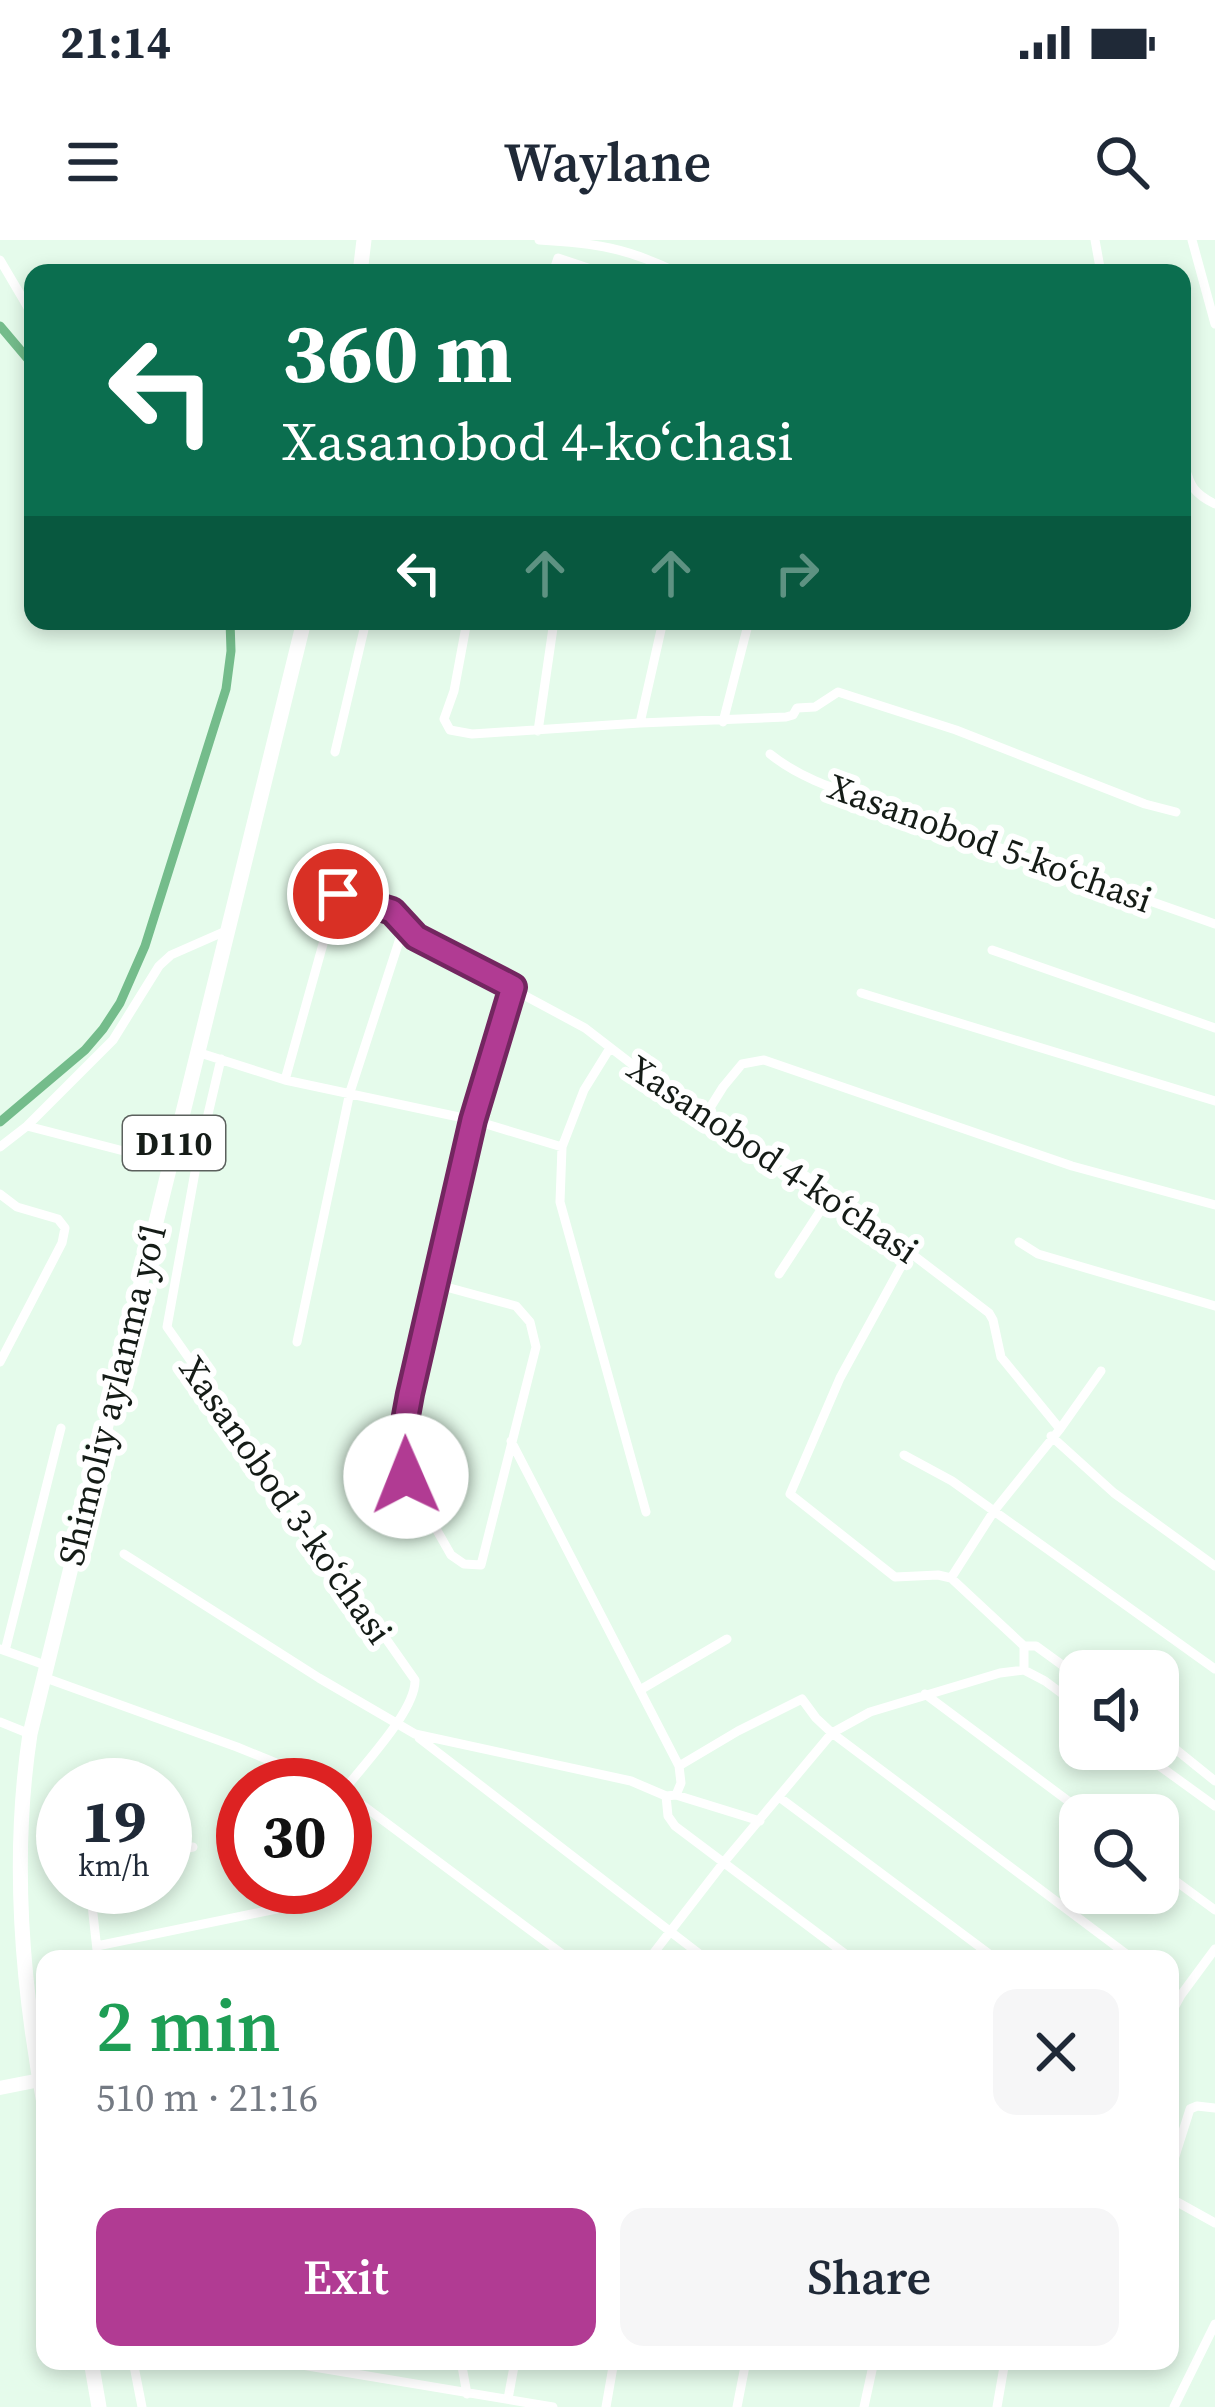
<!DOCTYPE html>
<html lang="en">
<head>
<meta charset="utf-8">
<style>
	body { margin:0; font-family:"Source Serif 4",serif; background:#f6f6f7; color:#1f2937; height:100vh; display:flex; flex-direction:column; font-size:45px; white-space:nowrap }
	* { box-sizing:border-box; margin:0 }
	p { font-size:39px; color:#747a83 }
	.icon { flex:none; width:66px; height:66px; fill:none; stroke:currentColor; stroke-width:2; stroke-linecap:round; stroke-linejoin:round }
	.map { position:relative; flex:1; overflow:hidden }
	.side { position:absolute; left:36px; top:1710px; width:1143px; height:420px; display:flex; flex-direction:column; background:#fff; border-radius:24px; box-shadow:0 6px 18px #0003 }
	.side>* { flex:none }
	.guide { position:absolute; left:24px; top:24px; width:1167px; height:366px; border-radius:24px; box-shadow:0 6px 18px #0003; background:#0b6e4f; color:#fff; overflow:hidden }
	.tools { position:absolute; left:1059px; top:1410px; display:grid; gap:24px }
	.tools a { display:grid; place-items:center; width:120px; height:120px; border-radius:24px; background:#fff; box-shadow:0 6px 18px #0003; font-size:60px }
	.speed { position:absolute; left:36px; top:1518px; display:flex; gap:24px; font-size:60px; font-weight:700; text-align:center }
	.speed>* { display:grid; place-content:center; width:156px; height:156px; border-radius:50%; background:#fff; box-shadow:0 6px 18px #0003; line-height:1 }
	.speed small { font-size:30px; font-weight:400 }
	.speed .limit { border:18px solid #d22; background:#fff; color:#111 }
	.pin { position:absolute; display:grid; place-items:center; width:102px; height:102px; color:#fff; margin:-51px; border:6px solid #fff; border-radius:50%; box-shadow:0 3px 12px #0007 }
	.me { position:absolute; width:132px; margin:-66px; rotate:359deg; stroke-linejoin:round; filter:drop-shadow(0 0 9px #0008) }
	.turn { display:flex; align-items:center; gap:42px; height:252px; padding:0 60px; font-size:54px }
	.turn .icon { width:156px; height:156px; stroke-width:2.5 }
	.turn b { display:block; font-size:84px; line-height:102px }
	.lanes { display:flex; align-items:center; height:114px; padding:0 60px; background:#0003; justify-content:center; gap:60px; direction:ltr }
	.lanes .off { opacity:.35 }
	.round { display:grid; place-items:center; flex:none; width:126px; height:126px; border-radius:24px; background:#f6f6f7 }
	.summary { display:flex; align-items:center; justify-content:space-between; height:204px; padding:0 60px }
	h1 { font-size:72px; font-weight:600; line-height:90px; color:#1e9e55 }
	.button { display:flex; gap:24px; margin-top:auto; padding:24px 60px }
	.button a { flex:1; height:138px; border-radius:24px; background:#b13b93; color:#fff; font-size:48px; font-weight:600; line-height:138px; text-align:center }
	.button a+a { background:#f6f6f7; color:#1f2937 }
	.status { display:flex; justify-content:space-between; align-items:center; height:84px; padding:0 60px; background:#fff; direction:ltr }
	.status svg { height:33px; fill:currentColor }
	header { display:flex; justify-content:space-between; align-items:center; height:156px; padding:0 60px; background:#fff; font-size:54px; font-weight:600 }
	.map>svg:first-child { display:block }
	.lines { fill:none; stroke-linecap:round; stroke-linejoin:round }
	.canal { stroke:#74bc8b; stroke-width:9 }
	.minor { stroke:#fff; stroke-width:9 }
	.secondary { stroke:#fff; stroke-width:14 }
	.primary { stroke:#fff; stroke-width:15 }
	.route-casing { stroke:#732660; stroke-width:30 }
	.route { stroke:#b13b93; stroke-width:21 }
	.labels { text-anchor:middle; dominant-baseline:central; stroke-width:12; stroke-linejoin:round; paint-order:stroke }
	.shield { fill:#fff; stroke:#5b605d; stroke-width:3 }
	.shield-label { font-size:33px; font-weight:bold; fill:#151c17 }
	.street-label { font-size:36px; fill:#151c17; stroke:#fff }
</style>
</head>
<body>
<div class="status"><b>21:14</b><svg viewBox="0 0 49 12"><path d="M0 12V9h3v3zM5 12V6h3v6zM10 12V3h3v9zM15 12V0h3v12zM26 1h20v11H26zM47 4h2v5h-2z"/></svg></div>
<header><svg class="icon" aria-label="menu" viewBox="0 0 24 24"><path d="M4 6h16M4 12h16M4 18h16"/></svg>Waylane<svg class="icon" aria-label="search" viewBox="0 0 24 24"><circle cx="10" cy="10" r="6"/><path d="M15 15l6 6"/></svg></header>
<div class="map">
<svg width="1215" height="2167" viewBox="0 0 1215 2167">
	<rect width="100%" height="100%" fill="#e5fbeb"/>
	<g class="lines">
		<path class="canal" d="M0,86l33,39
			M0,882l85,-72 18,-21 17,-26 25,-57 81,-257 5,-38 -1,-30"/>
		<path class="minor" d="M539,0c56,3 89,8 139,33
			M1095,0l6,33
			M1192,0l23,84
			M0,20l33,56
			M553,33l5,-15 45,15
			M1182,218c8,25 8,34 33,46
			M467,381l-13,70 -10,28 6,11 22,4 168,-11 146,-6 7,-2 4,-7 18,-1 23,-15 118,38 189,74 31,8
			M723,482l26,-101
			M640,483l23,-102
			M538,491l16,-110
			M335,512l31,-131
			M770,514c37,30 82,39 125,55 106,41 213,77 320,115
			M306,644l86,27 24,26 169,91 118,91 80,42 49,32 157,120 4,7 8,37 59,72
			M992,710l223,78
			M861,753l354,108
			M197,812l88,28 52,-186
			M221,819l-24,102 -30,166 248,353c1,30 -51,84 -70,109
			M285,840l188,40 89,27 22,-57 26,-42
			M703,879l20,-32 19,-23 22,-4 308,106 143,39
			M27,886l143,37
			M0,907l27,-21 86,-86 46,-74 12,-11 57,-25
			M562,907l-2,55 86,310
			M0,954l17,13 41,12 7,9 -3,15 -62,119
			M1019,1002l19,12 177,52
			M910,1010l-70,128 -50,116 105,83 43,-2 13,3 73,68v24
			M779,1034l53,-81
			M435,1044l81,22 14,16 6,25 -55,218 -17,-1 -13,-9 -45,-79 -7,-22 12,-60 62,-274 40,-133
			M297,1102l53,-250 54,-166
			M1051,1196l63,57 101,73
			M511,1201l168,325 2,17 -5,12 -10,1
			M904,1215l48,26 263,188
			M124,1314l195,124 96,56 216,47 35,15 2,20 7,10 177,133
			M951,1338l43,-67 66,-82 41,-58
			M1024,1406h12l44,32
			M0,1409l45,16
			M5,1411l56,-223
			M1024,1430l21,11 35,26
			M43,1437l194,70 93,38
			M640,1450l87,-51
			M925,1454l162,121
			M0,1482l30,12
			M1158,1495l57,46
			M419,1498l287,221
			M1136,1509l79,57
			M679,1526l59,-35 64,-32 14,19 16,15 301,226
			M345,1552l224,167
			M676,1555l84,26
			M779,1557l217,162
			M165,1613l28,-6
			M1158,1628l57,42
			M90,1647l8,72
			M97,1706l194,-40 33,-19
			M649,1719l75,-97 108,-129 38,-21 130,-39 24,-3
			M1170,1775l11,-20 34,-46
			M1170,1932l20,-63 7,-3 18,2
			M1170,1958l45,25
			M133,2121l9,46
			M278,2121l275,46
			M461,2121l6,33
			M508,2159l7,-38
			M606,2167l8,-46
			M737,2167l9,-46
			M864,2167l10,-46
			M997,2167l8,-46
			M1174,2167l41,-83"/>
		<path class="secondary" d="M0,1848l40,-8"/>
		<path class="primary" d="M360,33l4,-33
			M45,1869c-23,-123 -34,-250 -15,-375l274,-1113
			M91,2121l8,46"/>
	</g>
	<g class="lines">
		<defs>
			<path id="route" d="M338,654l54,17 24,26 97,50 -40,133 -63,274 -11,60 7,22"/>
		</defs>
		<use href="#route" class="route-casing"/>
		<use href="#route" class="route"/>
	</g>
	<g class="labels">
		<rect class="shield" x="123" y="876" width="102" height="54" rx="9"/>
		<g class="shield-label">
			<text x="174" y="903">D110</text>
		</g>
		<g class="street-label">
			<text transform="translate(990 603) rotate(20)">Xasanobod 5-koʻchasi</text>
			<text transform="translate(773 919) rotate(34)">Xasanobod 4-koʻchasi</text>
			<text transform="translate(112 1155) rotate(-76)">Shimoliy aylanma yoʻl</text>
			<text transform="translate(286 1260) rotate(55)">Xasanobod 3-koʻchasi</text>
		</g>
	</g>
</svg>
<div class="tools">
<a><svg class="icon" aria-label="sound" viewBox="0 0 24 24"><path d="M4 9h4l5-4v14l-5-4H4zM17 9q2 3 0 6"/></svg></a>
<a><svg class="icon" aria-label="search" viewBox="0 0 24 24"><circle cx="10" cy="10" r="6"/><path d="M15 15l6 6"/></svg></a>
</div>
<div class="speed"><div>19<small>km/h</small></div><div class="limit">30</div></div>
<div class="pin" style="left:338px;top:654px;background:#d93025"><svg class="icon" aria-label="arrive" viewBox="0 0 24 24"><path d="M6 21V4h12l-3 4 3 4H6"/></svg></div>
<svg class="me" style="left:406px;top:1236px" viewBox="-20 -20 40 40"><circle r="19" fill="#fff"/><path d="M0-13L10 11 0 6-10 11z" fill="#b13b93"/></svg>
<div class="guide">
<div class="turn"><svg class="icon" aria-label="left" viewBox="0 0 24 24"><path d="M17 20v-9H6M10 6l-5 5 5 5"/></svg><div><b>360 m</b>Xasanobod 4-koʻchasi</div></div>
<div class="lanes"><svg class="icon" aria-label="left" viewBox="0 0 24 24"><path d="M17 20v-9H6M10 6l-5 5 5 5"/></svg><svg class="icon off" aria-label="ahead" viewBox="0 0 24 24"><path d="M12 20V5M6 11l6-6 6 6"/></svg><svg class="icon off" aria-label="ahead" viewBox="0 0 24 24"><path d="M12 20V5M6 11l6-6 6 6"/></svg><svg class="icon off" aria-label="right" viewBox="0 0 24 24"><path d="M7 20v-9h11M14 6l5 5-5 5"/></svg></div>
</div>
<section class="side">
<div class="summary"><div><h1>2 min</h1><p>510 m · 21:16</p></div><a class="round"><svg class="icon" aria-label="close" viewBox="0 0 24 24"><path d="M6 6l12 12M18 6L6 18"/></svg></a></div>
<div class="button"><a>Exit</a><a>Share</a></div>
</section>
</div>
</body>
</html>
